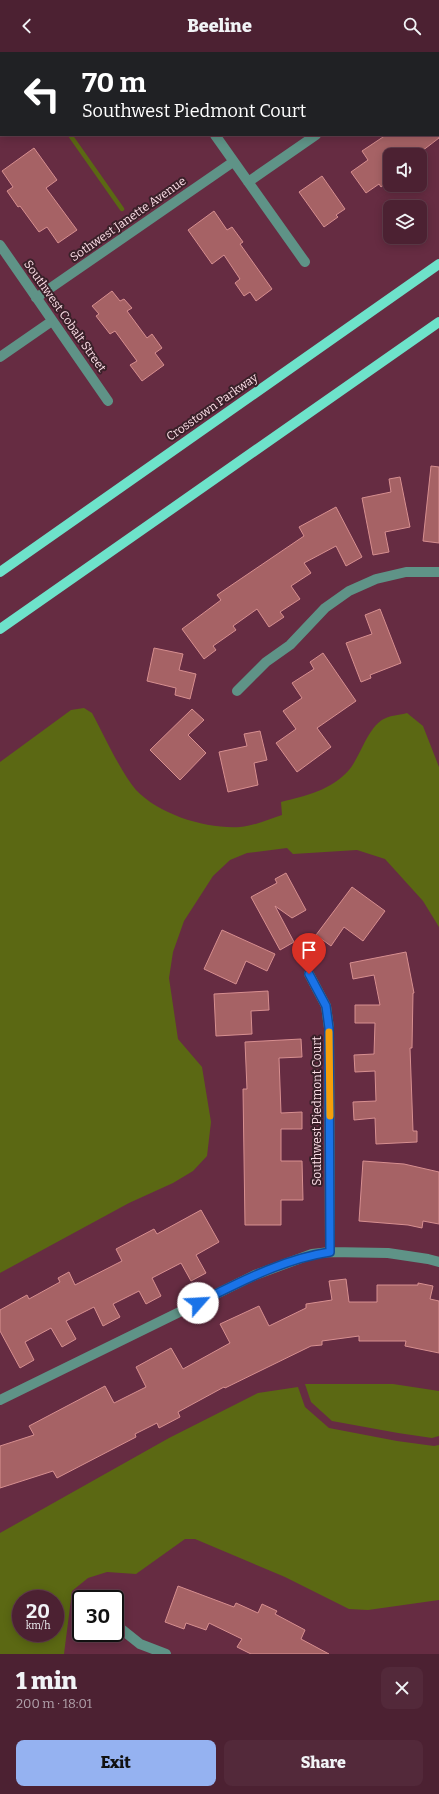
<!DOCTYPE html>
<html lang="en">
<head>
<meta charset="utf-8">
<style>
	body { margin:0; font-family:Bitter,serif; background:#53293a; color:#f1f3f6; height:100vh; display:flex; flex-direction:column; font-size:15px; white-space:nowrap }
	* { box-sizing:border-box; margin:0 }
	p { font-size:13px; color:#b2a3ac }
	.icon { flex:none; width:22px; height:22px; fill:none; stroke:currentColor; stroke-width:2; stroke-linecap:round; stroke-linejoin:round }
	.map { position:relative; height:1602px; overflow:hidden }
	.drawer { display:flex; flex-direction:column; background:#4c2132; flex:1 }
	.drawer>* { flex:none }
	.guide { position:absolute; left:0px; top:0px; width:439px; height:84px; box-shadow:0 2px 10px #0003,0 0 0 1px #633e4d; background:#202124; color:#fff; overflow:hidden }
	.buttons { position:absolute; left:383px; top:96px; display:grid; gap:8px }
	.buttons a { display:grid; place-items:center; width:44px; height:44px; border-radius:8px; background:#4c2132; box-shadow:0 2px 10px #0003,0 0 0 1px #633e4d; font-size:20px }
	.speed { position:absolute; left:12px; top:1538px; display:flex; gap:8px; font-size:20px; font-weight:700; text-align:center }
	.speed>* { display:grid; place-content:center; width:52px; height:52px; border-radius:50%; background:#4c2132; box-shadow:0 2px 10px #0003,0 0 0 1px #633e4d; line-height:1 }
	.speed small { font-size:10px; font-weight:400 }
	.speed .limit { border:2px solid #111; border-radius:6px; background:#fff; color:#111 }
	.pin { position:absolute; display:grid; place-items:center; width:34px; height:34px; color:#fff; margin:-41px -17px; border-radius:50% 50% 50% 0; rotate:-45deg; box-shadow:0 0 4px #0007 }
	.pin .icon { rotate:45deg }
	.me { position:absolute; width:44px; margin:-22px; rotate:64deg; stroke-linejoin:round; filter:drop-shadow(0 0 3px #0008) }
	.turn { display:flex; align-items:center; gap:14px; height:84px; padding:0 16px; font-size:18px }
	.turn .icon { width:52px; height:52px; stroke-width:2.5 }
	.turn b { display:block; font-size:28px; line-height:34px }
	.round { display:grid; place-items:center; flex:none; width:42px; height:42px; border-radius:8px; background:#53293a }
	.overview { display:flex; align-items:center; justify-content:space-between; height:68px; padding:0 16px }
	h1 { font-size:24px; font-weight:800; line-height:30px }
	.cta { display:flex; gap:8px; margin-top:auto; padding:8px 16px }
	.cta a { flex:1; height:46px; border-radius:8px; background:#95b2f1; color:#111; font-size:16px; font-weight:800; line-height:46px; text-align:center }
	.cta a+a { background:#53293a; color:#f1f3f6 }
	header { display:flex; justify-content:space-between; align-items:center; height:52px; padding:0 16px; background:#4c2132; font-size:18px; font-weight:800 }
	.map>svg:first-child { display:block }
	.water { fill:#5b6813; fill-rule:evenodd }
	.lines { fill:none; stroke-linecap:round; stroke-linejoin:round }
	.stream { stroke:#5b6813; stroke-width:4.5 }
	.building { fill:#a66265; stroke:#d78f90 }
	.minor { stroke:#5f9387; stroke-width:10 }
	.major { stroke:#6ee2ca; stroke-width:10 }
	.route-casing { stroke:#114b97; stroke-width:10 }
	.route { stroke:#1a73e8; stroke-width:7 }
	.slow { stroke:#f59e0b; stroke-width:7 }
	.labels { text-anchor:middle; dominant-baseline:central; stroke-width:4; stroke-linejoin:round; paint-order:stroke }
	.street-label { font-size:12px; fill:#fee0e9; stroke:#3a2029 }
</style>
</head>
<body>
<header><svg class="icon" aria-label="back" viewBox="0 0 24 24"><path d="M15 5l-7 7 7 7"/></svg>Beeline<svg class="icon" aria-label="search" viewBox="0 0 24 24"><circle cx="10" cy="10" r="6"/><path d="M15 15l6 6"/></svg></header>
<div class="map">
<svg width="439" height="1602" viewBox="0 0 439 1602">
	<rect width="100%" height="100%" fill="#662c42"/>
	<path class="water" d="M84,656l8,5c12,22 28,58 44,77 24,25 70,39 104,37 14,-1 29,-8 42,-12l-1,-13c24,-6 51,-12 68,-32 12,-14 19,-45 37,-52 6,-3 14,-3 21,-5l16,13 16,41v160l-16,-26 -38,-42 -28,-9 -64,4 -6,-6 -40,5 -17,7 -17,16 -29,45 -11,31 -4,26 9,61 24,28 9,55 -4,34 -14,15 -20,12 -44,20 -129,70v-511l71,-52z
		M305,1332h88l46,7v45l-7,2 -34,-5 -66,-12 -21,-19z
		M298,1335l7,20 24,21 68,13 37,5 5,-1v155l-71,10 -19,-1 -64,-32 -90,-38h-10l-49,35 -29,-2 -19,6 -16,13 -8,63h-64v-121l169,-95 89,-45zM21,1547h34v34h-34z"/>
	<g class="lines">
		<path class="stream" d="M13,0v1
			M70,83l52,74"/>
	</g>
	<path class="building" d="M386,83h53v3l-17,13 -2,-3 -10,7h-20v25l-9,7 -2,-3 -13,9 -15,-21 17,-12 -6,-9z
		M34,96l23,32 -11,8 31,42 -19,13 -11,-16 -8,5 -19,-26 -2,1 -11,-16 6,-4 -11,-16z
		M322,124l23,33 -9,6 2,2 -14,10 -25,-35z
		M214,159l13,19 5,-3 11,15 -3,2 32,45 -16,12 -6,-9 -6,4 -9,-13 5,-4 -16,-24 -12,9 -24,-34z
		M112,239l8,10 4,-2 8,9 -5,3 20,27 5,-4 10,14 -7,5 9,12 -22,16 -12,-16 7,-4 -22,-30 -5,3 -14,-18 3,-2 -7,-8z
		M431,414l8,1v76l-16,-2z
		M400,425l10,50 -25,5 4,20 -16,3 -11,-57 29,-6 -2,-13z
		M336,455l26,50 -16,9 -10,-20 -32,17 7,10 -20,13 9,13 -20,13 4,5 -15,10 -12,-18 -24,17 3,4 -23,16 3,4 -12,9 -22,-30 39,-29 -4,-5 87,-59 -5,-9z
		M380,557l21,54 -31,12 1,3 -10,4 -15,-39 26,-9 -7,-19z
		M154,596l29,6 -4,16 17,4 -6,25 -15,-4 1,-7 -29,-7z
		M323,601l33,48 -39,27 14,19 -34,25 -21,-29 20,-14 -13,-18 19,-13 -10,-15 22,-14 -4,-7z
		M192,657l12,11 -16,15 18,18 -26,27 -30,-30z
		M260,679l7,29 -13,3 4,22 -30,7 -9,-40 28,-6 -3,-12z
		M286,821l20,37 -14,8 -17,-12 19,36 -14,8 -29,-53 26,-14 -2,-4z
		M352,835l33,24 -22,30 -19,-14 -13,19 -15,-11z
		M222,878l53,24 -8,17 -21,-10 -10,23 -32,-15z
		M406,900l8,41h-1l-1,55h-2l3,83h4v11l-41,2 -1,-26 -21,2 -1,-18 23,-1 -1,-30 -20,1 -1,-17 20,-1 1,-31h-20v-18h25l-6,-30 -21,4 -3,-16z
		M268,939l1,19 -18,1 1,23 -36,2 -2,-42z
		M301,987l1,18 -23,1 2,55 21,-1v17h-21v32h21l1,39h-22v25h-36l-2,-136h4l-2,-47z
		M363,1109l41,3 35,8v52l-16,-3 -1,7 -14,-3 -49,-4z
		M201,1158l18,32 -23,13 10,18 -15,8 -10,-18 -29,15 9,18 -15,8 -7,-13 -26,13 7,13 -17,9 -9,-19 -28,14 10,18 -14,8 -11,-19 -26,14 9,18 -14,8 -20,-37v-21l27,-15 2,4 31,-17 -2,-4 11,-6 6,13 47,-24 -6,-12 38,-20 3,5z
		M346,1227l3,23h28v-17h41v-2l15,3 -3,13 9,2v52l-34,-7 1,-5h-47v-5l-37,5v4l-11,1 -86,42 -1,-1 -46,25 2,5 -21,11 -2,-5 -22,11 1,3 -79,41 -4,-7 -53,17v-42l34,-11 -5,-9 76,-40 9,17 32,-16 -10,-20 35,-19 12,21 47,-26 -10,-19 39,-18 10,20 37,-18v-4l26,-4 -3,-19z
		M178,1534l56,21 2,-4 22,10 4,-9 15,7 -2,3 30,16 -4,9 28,15h-78l-14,-7 5,-8 -33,-16 -3,7 -20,-7 -2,6 -19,-7z"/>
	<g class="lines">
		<path class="minor" d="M159,0l1,1
			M435,1l2,-1
			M215,83l90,127
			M248,130l68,-47
			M0,193l108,156
			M36,246l197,-136
			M0,305l52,-36
			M237,639l29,-29 24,-17 35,-37 24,-17 27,-12 30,-7h33
			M309,922l17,32 3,22 1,224
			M0,1348l255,-125 57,-21 18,-2 58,1 40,6 11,3
			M115,1572l25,20 26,10"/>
		<path class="major" d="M0,520l439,-308
			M0,577l439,-307"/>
	</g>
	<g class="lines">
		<defs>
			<path id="route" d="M198,1251c42,-21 85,-44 132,-51l-1,-224 -3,-22 -17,-32"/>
		</defs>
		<use href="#route" class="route-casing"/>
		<use href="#route" class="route"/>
		<path class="slow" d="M329,980l1,84"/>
	</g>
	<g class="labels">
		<g class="street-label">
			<text transform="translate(128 167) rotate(-35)">Sothwest Janette Avenue</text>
			<text transform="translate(65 264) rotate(55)">Southwest Cobalt Street</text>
			<text transform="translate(212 355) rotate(-35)">Crosstown Parkway</text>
			<text transform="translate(317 1059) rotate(-90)">Southwest Piedmont Court</text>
		</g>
	</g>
</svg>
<div class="buttons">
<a><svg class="icon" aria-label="sound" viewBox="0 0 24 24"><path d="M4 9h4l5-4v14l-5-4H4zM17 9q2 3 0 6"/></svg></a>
<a><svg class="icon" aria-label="layers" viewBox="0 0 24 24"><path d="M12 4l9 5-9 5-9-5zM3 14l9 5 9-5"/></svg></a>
</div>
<div class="speed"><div>20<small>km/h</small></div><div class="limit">30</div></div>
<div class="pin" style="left:309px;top:922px;background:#d93025"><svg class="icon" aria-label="arrive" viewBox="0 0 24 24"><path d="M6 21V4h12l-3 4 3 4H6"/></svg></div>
<svg class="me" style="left:198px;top:1251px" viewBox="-20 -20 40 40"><circle r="19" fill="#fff"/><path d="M0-13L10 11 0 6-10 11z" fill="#1a73e8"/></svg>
<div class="guide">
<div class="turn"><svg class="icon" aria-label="left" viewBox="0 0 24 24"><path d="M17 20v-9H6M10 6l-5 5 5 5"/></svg><div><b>70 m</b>Southwest Piedmont Court</div></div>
</div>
</div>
<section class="drawer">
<div class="overview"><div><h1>1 min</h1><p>200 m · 18:01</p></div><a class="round"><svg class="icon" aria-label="close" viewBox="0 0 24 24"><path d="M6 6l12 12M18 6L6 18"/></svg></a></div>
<div class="cta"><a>Exit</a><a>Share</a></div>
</section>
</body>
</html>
